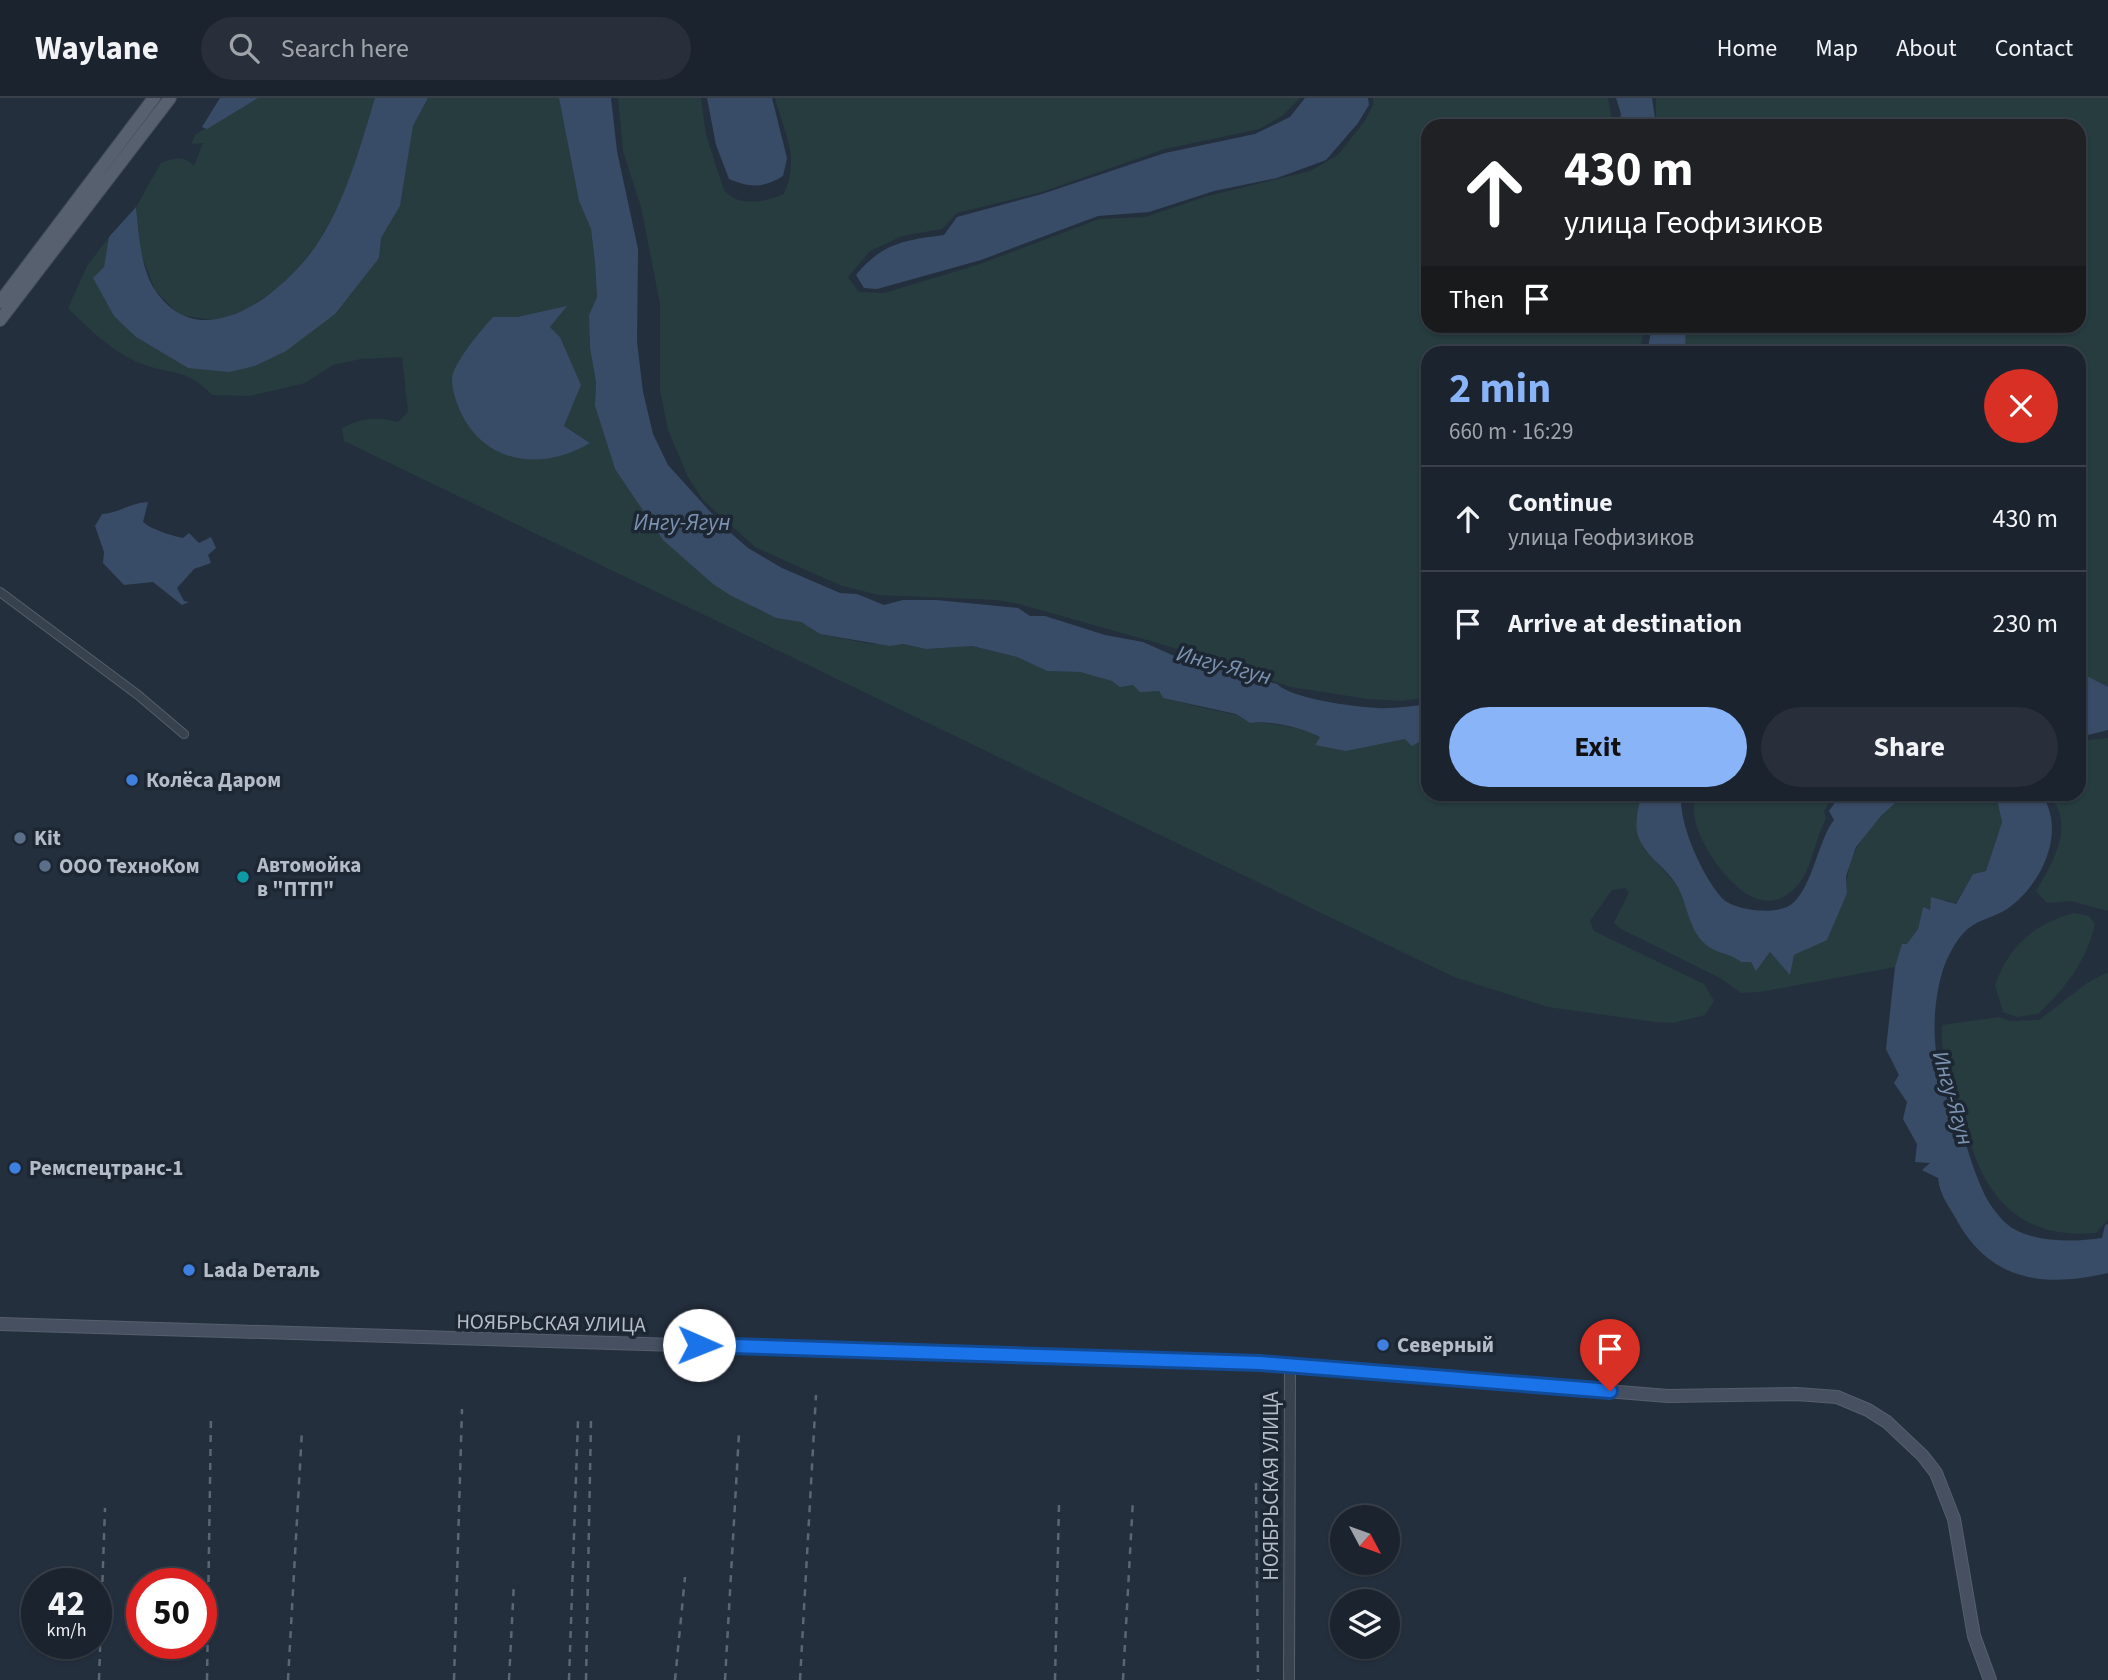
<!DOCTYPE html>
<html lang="en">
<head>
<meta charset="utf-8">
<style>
	body { margin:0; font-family:"Source Sans 3",sans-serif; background:#282f3a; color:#f1f3f6; height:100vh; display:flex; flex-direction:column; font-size:26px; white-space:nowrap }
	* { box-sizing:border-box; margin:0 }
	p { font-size:23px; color:#a0a4aa }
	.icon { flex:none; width:38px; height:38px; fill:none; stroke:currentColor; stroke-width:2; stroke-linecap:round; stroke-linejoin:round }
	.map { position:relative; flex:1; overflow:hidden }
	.details { position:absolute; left:1421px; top:248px; width:665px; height:455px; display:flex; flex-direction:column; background:#1b232e; border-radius:21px; box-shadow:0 2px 5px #0004,0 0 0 2px #39404a }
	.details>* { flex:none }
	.guide { position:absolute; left:1421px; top:21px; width:665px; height:214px; border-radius:21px; box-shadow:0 2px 5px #0004,0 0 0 2px #39404a; background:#202124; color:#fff; overflow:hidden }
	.needle { width:46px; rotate:131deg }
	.fabs { position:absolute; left:1330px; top:1407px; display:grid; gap:14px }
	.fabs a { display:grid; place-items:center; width:70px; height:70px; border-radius:50%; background:#1b232e; box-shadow:0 2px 5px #0004,0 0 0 2px #39404a; font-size:35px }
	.speed { position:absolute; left:21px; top:1470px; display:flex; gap:14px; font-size:35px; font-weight:700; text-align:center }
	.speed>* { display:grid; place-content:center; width:91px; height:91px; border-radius:50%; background:#1b232e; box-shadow:0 2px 5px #0004,0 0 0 2px #39404a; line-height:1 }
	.speed small { font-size:18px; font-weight:400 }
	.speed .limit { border:10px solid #d22; background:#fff; color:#111 }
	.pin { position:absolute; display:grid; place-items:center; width:60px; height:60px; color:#fff; margin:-72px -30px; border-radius:50% 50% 50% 0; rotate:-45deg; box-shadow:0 0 7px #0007 }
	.pin .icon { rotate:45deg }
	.me { position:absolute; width:77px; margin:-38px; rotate:91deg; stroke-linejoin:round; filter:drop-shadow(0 0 5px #0008) }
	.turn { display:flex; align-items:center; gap:24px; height:147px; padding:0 28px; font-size:32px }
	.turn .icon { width:91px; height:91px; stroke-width:2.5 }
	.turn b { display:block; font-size:49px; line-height:60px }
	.then { display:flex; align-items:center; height:66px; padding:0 28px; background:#0003; gap:14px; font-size:26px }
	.round { display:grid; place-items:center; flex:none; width:74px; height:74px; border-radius:37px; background:#282f3a }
	.summary { display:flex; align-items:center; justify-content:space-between; height:119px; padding:0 28px }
	h1 { font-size:42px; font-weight:700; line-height:52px; color:#8ab4f8 }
	.action { display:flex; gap:14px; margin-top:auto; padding:14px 28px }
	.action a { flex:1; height:80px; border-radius:42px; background:#8ab4f8; color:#111; font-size:28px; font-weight:700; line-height:80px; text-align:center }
	.action a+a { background:#282f3a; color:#f1f3f6 }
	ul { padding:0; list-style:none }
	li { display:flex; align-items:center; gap:21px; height:105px; padding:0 28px; border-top:2px solid #39404a }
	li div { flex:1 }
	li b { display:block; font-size:26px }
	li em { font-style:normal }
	header { display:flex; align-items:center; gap:42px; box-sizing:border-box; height:98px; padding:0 35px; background:#1b232e; border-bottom:2px solid #39404a }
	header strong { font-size:33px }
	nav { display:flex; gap:38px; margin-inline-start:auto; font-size:24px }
	.search { width:490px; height:63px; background:#282f3a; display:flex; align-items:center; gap:18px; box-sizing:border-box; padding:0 24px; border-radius:38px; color:#a0a4aa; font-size:26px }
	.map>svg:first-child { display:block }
	.green { fill:#263c3f; fill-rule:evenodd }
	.water { fill:#394c67 }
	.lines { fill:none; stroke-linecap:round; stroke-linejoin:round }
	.minor-casing { stroke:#565f6c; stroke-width:10 }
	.tertiary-casing { stroke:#565f6c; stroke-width:12 }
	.secondary-casing { stroke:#565f6c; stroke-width:14 }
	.primary-casing { stroke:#414a57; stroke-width:14 }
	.minor { stroke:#38414e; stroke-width:8 }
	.tertiary { stroke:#38414e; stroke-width:10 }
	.secondary { stroke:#465061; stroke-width:12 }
	.primary { stroke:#56606e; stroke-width:12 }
	.rail { stroke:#5a6575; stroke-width:2.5; stroke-dasharray:7 7; stroke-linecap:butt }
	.route-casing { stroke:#114b97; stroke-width:18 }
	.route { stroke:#1a73e8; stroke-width:12 }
	.shop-dot { fill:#3f7fe0; stroke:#1d2633; stroke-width:2.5 }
	.service-dot { fill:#5c6f8a; stroke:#1d2633; stroke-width:2.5 }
	.culture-dot { fill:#0f9aa8; stroke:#1d2633; stroke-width:2.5 }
	.labels { text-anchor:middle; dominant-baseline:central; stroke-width:7; stroke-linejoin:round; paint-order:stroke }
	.poi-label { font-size:21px; font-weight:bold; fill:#b4bcc9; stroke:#1d2633; text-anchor:start }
	.street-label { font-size:21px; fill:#b4bcc9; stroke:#1d2633 }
	.water-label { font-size:23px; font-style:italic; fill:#7c92b1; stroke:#1d2633 }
</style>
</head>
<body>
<header>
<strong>Waylane</strong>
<div class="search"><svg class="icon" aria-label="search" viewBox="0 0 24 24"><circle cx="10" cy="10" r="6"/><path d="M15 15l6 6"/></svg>Search here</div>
<nav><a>Home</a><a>Map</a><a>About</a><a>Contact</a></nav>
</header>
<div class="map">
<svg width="2108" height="1582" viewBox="0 0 2108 1582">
	<rect width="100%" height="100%" fill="#242f3e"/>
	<path class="green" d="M258,0h117l-32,102 -28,47 -29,36 -33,22 -33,16 -41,-6 -24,-25 -14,-36 -5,-47 25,-44c13,-5 23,-8 33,3l9,-23 -12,1 5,-10z
		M428,0h131l20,103 12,28 4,34 2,34 -8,18 1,33 6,34 -1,24 20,63 81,98 17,17 44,25 19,9 25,4 19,12 51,10h32l23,5 45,-3 46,11 30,14 33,1 32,9 8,5 13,-1 26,6 4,7c23,5 46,12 70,16 7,1 12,8 19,8 23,2 48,4 69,15l-5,7h59l30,-5 23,3v52l213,1 -4,36 7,18 34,37 10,24 53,52h22l7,-10 20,22 4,-19 13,-6 40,-56c-3,-43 27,-71 57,-98h92l6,27 -16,49 -13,3 -18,30 -9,-4 -16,10 -7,-3 -5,22 -23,38 -135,25 -19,1 -21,-15 -99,-49 -7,-6 15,-31 -4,-4 -13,2 -22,31 4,10 110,53 10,17 -9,14 -32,8 -18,-1 -107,-15 -94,-30 -1110,-536 -2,-13c19,-10 34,-12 56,-6l10,-10 -6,-55 -41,2 -28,6 -28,18 -55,13 -38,-1c-27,-30 -48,-19 -79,-35 -25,-12 -46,-33 -65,-52l19,-42 22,-29 -5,30 32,70 52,31 191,-109 2,-21 19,-32 13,-80zM566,209l-16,20 10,10 21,48 -17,41 26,17 -138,-66 16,-27 25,-33h24z
		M618,0h83l5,37 18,55c15,18 41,12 60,4 16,-38 1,-58 -9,-96h525l-18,18 -23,13 -94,20 -123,43 -85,21 -15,16 -40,7 -32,15 -22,26 11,15 25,1 96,-29 119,-45 46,-2 63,-21 102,-25 28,-16 26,-33 9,-17v-7h235l5,28h-185v200h217l-6,27 -211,1v343l-26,4 -35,-2 -76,-12 -130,-43 -142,-40 -22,-4 -118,-5 -37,-9 -87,-39 -52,-47 -15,-23 -20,-47 -8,-40v-86l-19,-97 -18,-56z
		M1656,0h452v589l-23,-10v10l-6,-2v-331l-394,-1 1,-27h393v-200h-423z
		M2108,640v173l-37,-10 -24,2 -11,-12c17,-29 40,-67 13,-96l30,-1v-53z
		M1694,697v-1l140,1 -10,16 2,8c-14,24 -13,58 -38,75 -37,28 -82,-38 -91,-67 -4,-11 -3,-22 -3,-32z
		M2074,815l15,3 6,8c-9,38 -29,64 -57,90l-21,3 -14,-5 -8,-27c13,-38 40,-62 79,-72z
		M2108,874v248l-12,13c-67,6 -105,-26 -125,-88 -2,-9 -3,-18 -6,-27 -12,-32 -25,-57 -23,-93l57,-8 11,4 29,-1 48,-37z"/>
	<path class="water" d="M220,0h38l-51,31 -5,-2z
		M375,0h53l-15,28 -13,80 -19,32 -2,20 -44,56 -49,37 -31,15 -26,6 -41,-4 -52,-31 -22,-21 -21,-38 11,-11 5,-30 27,-30c3,27 4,60 19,83 46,69 127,4 160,-43 31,-45 44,-98 60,-149z
		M559,0h52l6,53 21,98 -1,93 6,50 10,42 15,31 57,63 23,20 34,20 58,25 17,1 27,11 19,-5h33l82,8 12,8h15l60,19 38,7 29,13 105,29c15,15 79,23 101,24 16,1 34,-2 50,-4v38l-7,-1 -9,5 -7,-7 -59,12 -31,-6 5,-8c-16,-9 -51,-17 -70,-14l-14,-9 -73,-16 -4,-7 -19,1 -7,-7 -13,2 -8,-6 -32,-9 -33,-1 -30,-14 -45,-11 -46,3 -23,-5 -13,2 -70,-12 -19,-12 -25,-4 -46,-23 -17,-11 -50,-44 -48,-71 -20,-63 1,-24 -6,-34 -1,-33 8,-18 -2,-34 -4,-34 -12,-28z
		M707,0h65l15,60 -4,18c-19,12 -33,12 -54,3l-13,-34z
		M1305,0h63l1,7 -11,18 -32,37 -49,18 -63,13 -65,21 -51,4 -117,44 -104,29 -13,-1 -8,-13c26,-32 49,-35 88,-40l13,-18 85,-23 123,-41 90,-19 35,-17z
		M1616,0h36l4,28h-37l2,-12z
		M567,208l-17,21 10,10 21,48 -17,41 26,17c-45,27 -102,23 -128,-28 -5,-11 -10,-24 -10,-36 1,-16 30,-50 41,-62h24z
		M1652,228h34l-1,27h-38z
		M148,404l-5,20c7,7 30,14 40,16l6,-5 10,10 12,-6 5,11 -8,7 3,8 -17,6 -17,19 7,13 5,1 -7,3 -29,-23 -29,3 -21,-22 1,-11 -9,-26 7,-12c18,-1 27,-11 46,-12z
		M2085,577l23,12v43l-28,7 -1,-52 6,2z
		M1641,697h40c-2,30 21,80 40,102 12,14 50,17 66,10 24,-11 31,-68 47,-87l-5,-9 11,-16h64l-23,21 -25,31 -10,29 1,17 -20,47 -33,15 -4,20 -20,-23 -14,19 -5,-9h-10c-12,-10 -26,-8 -37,-19 -16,-15 -17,-42 -28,-59 -12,-19 -33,-28 -39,-52 -2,-12 2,-26 4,-37z
		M1996,697h46c25,38 -1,90 -35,114 -12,8 -27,10 -38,19 -12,9 -23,31 -27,45 -8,27 -10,63 -4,90 4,20 14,40 21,60 8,24 19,64 33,84 5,7 14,18 22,22 24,14 62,13 88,9l3,-13 3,-1v49c-66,15 -119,8 -153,-56 -8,-14 -15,-22 -17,-39l-16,-8 8,-7 -15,-1 2,-18 -14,-25 4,-17 -13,-19 5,-8 -13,-26 9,-82 7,-23h5l11,-15 5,-22 7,3 1,-13 25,7 17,-30 13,-3 16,-49z"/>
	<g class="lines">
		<defs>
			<path id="minor" d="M0,494l138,103 46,39"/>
			<path id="tertiary" d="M1289,1582l1,-315"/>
			<path id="secondary" d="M0,1226l1260,39 408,33 128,-2 41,3 31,13 19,12 36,34 13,17 18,46 20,117 16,44"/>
			<path id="primary" d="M0,204l154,-204
				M0,222l170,-222"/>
		</defs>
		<use href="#minor" class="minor-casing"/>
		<use href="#tertiary" class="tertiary-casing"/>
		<use href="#secondary" class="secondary-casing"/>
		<use href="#primary" class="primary-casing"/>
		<use href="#minor" class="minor"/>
		<use href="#tertiary" class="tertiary"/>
		<use href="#secondary" class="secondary"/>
		<use href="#primary" class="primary"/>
		<path class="rail" d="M1256,1385l2,197
			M99,1582l6,-172
			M207,1582l4,-265
			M288,1582l14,-250
			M454,1582l8,-271
			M509,1582l5,-98
			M569,1582l9,-260
			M586,1582l5,-259
			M675,1582l10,-103
			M725,1582l14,-247
			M800,1582l16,-285
			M1055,1582l4,-176
			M1123,1582l10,-181"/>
	</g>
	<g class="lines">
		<defs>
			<path id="route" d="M699,1247l561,18 350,28"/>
		</defs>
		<use href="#route" class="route-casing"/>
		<use href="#route" class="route"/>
	</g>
	<g class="shop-dot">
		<circle cx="132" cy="682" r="7"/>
		<circle cx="15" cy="1070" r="7"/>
		<circle cx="189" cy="1172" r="7"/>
		<circle cx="1383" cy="1247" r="7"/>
	</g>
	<g class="service-dot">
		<circle cx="20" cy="740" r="7"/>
		<circle cx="45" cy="768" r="7"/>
	</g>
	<circle class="culture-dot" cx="243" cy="779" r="7"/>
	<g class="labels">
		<g class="poi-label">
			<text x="146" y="682">Колёса Даром</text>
			<text x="34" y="740">Kit</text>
			<text x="257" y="767">Автомойка<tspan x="257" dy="24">в "ПТП"</tspan></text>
			<text x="59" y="768">ООО ТехноКом</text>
			<text x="29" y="1070">Ремспецтранс-1</text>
			<text x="203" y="1172">Lada Dеталь</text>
			<text x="1397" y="1247">Северный</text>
		</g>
		<g class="street-label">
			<text transform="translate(551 1225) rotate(1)">НОЯБРЬСКАЯ УЛИЦА</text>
			<text transform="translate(1271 1388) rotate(-90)">НОЯБРЬСКАЯ УЛИЦА</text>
		</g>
		<g class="water-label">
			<text x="682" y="424">Ингу-Ягун</text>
			<text transform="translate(1224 567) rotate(15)">Ингу-Ягун</text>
			<text transform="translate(1953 1000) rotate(74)">Ингу-Ягун</text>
		</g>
	</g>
</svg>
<div class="fabs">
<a><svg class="needle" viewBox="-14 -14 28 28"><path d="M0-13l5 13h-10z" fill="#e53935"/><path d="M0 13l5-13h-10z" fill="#a0a4aa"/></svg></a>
<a><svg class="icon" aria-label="layers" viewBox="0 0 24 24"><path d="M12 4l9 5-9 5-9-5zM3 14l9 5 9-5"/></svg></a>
</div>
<div class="speed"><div>42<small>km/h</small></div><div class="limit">50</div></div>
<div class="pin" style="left:1610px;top:1293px;background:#d93025"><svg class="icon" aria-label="arrive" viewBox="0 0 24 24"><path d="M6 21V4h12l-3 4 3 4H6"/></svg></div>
<svg class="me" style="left:699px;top:1247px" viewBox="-20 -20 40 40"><circle r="19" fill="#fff"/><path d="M0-13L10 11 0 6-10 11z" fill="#1a73e8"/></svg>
<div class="guide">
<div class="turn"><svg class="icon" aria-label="ahead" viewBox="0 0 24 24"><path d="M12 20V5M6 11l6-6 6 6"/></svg><div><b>430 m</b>улица Геофизиков</div></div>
<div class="then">Then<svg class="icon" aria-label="arrive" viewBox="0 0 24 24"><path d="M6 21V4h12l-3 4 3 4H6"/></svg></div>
</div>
<section class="details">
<div class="summary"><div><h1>2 min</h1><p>660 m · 16:29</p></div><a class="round" style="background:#d93025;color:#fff"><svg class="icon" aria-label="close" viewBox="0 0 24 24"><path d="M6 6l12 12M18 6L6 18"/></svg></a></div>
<ul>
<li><svg class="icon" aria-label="ahead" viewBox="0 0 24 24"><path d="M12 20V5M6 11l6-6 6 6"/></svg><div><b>Continue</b><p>улица Геофизиков</p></div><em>430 m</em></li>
<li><svg class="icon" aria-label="arrive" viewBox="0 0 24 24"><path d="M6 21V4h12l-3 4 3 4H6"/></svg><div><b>Arrive at destination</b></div><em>230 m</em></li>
</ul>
<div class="action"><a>Exit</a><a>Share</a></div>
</section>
</div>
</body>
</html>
